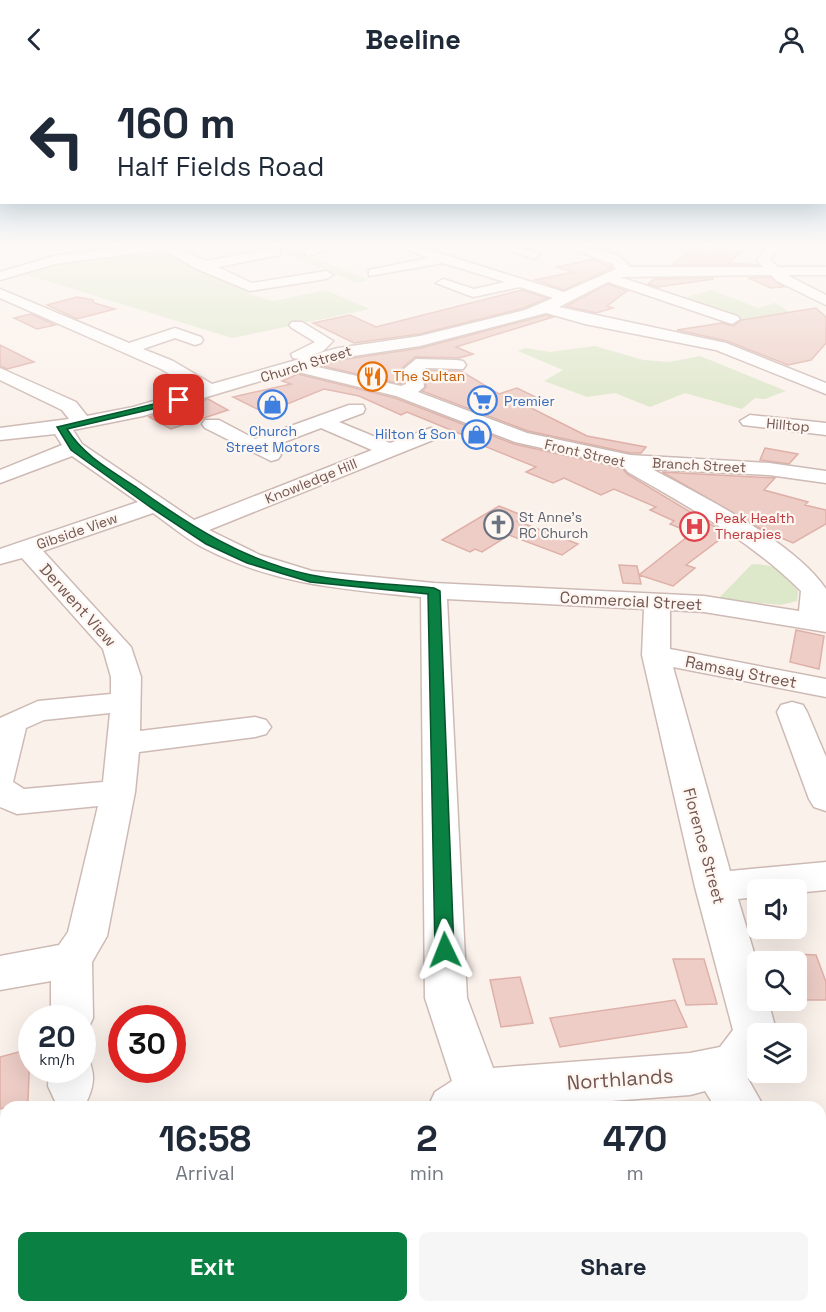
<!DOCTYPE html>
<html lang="en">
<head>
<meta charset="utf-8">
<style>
	body { margin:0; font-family:"Space Grotesk",sans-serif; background:#f6f6f7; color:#1f2937; height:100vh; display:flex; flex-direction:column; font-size:22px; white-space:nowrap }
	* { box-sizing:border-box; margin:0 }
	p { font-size:20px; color:#747a83 }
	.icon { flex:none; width:33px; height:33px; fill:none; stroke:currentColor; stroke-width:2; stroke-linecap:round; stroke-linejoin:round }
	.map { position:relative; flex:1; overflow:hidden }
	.sheet { position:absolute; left:0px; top:1023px; width:826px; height:212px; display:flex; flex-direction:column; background:#fff; border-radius:18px 18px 0 0; box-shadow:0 6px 24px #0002 }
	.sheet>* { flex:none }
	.top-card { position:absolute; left:0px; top:0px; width:826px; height:126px; box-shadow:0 6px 24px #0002; background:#fff; color:#1f2937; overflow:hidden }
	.buttons { position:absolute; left:747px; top:801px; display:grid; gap:12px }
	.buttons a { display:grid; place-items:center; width:60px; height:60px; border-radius:9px; background:#fff; box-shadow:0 6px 24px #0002; font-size:30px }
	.speed { position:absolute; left:18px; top:927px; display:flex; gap:12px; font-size:30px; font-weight:700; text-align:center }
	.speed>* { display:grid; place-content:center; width:78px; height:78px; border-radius:50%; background:#fff; box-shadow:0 6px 24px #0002; line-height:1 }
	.speed small { font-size:15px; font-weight:400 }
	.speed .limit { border:9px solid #d22; background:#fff; color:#111 }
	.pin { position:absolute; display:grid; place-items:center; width:51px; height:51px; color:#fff; margin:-26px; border-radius:12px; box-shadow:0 3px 9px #0006 }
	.me { position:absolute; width:66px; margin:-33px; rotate:358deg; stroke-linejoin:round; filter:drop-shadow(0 0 4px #0008) }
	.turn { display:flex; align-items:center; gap:21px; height:126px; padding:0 18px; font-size:27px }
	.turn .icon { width:78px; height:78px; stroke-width:2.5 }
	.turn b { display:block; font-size:42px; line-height:51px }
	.eta { display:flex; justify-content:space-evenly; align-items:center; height:102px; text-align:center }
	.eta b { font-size:36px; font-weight:800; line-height:42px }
	.button { display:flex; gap:12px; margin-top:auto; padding:12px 18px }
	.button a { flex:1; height:69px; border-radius:9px; background:#0b8043; color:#fff; font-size:24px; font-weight:800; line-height:69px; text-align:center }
	.button a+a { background:#f6f6f7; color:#1f2937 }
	header { display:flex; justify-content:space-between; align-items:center; height:78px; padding:0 18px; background:#fff; font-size:27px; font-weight:800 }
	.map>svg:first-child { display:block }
	.green { fill:#dde7ca }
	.building { fill:#edcdc6; stroke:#deb0a8; stroke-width:1.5 }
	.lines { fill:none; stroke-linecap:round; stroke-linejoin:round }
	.minor-casing { stroke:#cebab4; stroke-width:3 }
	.minor { fill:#fff; fill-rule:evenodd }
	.route { fill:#0b8043; stroke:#07532c; stroke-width:1.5 }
	.labels { text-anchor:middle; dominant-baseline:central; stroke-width:4.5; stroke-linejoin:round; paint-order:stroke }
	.far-street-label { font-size:14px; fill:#735550; stroke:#fdf6f1 }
	.far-food-label { font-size:14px; fill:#c56008; stroke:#fdf6f1; text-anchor:start }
	.far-shop-label { font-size:14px; fill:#366cbe; stroke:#fdf6f1; text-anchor:start }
	.far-worship-label { font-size:14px; fill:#5b616d; stroke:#fdf6f1; text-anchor:start }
	.far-health-label { font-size:14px; fill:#be3a42; stroke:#fdf6f1; text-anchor:start }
	.street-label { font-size:16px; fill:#735550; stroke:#fdf6f1 }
	.near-street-label { font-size:20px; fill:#735550; stroke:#fdf6f1 }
</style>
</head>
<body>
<header><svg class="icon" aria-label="back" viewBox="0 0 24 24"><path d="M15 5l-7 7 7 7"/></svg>Beeline<svg class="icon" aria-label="person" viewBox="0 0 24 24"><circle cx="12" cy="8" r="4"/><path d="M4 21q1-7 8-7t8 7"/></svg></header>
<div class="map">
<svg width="826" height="1234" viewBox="0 0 826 1234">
	<rect width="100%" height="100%" fill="#fbf1eb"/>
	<path class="green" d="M268,169h16l85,33 -12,3z
		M156,172l9,1 79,38h7l-4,5 27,7 52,-11 44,19 -138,29 -211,-65 38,-12z
		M712,212l46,18 17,-5 23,14c-23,2 -42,1 -64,4l-5,-6 -42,-18z
		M595,268l48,14 26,2 31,-6 86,35 -21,8 -10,-1 -13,11 -57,-16 -35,14 -35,-14 -28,4 -43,-16 19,-11 -45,-19 7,-3 25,4z
		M752,486c25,1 33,5 46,27l-1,10 -16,4 -63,-6z"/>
	<path class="building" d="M706,169l37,4 -15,12 30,2h-86l19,-16 11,1z
		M593,181l19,9 -48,22 -29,-10 38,-8 -16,-5z
		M770,199l14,10 -13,1 -23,-10z
		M654,201l59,-1v1l-55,8 -10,-3z
		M608,206l19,7 -20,15 6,2 -17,5 -30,-7z
		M522,212l25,8 -23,10 -104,26 -66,9 -41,-20 37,-8 26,12z
		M77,219l16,3 1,3 21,6 -38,10 -30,-14z
		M816,230l10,9v26l-15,17 -23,5 -61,-24 -50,-11 45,-7 11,3 9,-6z
		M31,236l24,11 -18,4 -23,-11z
		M546,237l7,2 -97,30 17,7 -14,4 -44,-1 -12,10 1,16 -3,1 -79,-18 18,-6 81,-12z
		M0,267l34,17 -27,7 -7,-3z
		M427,292l34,1 38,23 18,-6 29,14 -17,5 58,29 59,11 -5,6h-11l-102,-22 -106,-40 4,-4 -2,-15z
		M298,296l97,24 119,46 108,24 5,6 100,60 -41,31 9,3 -22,18 -34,-11 53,-42 -22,-9 4,-3 -24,-11 6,-3 -42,-18 -13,6 -37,-17 -11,5 -27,-11 10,-5 -62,-25 4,-1 -71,-29 -6,3 -42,-19 -35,-7 -59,24 -32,-16 58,-13 -9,-3z
		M208,321l20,11 -57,19 -22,-12z
		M765,370l33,6 -9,10 -29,-4z
		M662,394l113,6 -11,12 44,12 -3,3 21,5v14l-33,19 -28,-12z
		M499,428l25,10 -7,5 61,23 -16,11 -53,-20 -27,17 -7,-3 -5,3 -28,-12z
		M619,487l18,1 4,18 -18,-1z
		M796,552l28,6 -5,33 -29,-7z
		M796,876l20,1 10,27v18h-26l-4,-9z
		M673,881h31l13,45 -31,1z
		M520,899l13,46 -32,4 -11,-47z
		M675,922l12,27 -127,20 -10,-29z
		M30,971l-2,52 -28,8v-52z"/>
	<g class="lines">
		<defs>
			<path id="minor" d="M129,169h47l30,14 70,-13 4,1v6l-62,12 34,16 74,-12 7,4 -7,4 -76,12 -53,-22 -34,-19 -108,14 -55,16v-8l54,-16z
				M313,169h24l-29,9 -6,-4z
				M401,169h19l144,45 52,-23 -4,-5 -44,-17c18,0 52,3 62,20h133l-6,-7 9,-13h13l-9,13 8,7h48v8h-39l39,20v10l-49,-24 -6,-6 -151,2 117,39 3,3 -8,5 -124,-42 -49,25 167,36 100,40v11l-110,-44 -131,-26 -39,-11 -126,33 -80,12 -27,8 88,20 5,-2 -2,-15 12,-10 41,1 6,1 3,4 -3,4 -37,-1 -4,3 2,16 -6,5 109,41 103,22 139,8 57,8v12l-57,-8 -117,-6c50,27 141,72 174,120v43l-122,-20 -34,-2v39l156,30v18l-153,-30 57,204 96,-9v28l-30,3v-3h-38v7l-20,2 20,67v34h10l9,34h-19v33l-10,12 16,28h-49l-10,-16 -15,4 -158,12h-104l7,-15 17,-11 -27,-83 -4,-401c-79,-8 -147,-12 -219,-50 -17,-9 -33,-23 -49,-34l-110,38 88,96 10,30 -1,54 115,-14 11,3 5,7 -5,7 -11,3 -116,15 -4,40 -28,144 -15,26 1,56 -6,13 -5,2v-15h-31v-37l-51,9v-34l59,-11 9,-13 30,-126 -81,8 -17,-7v-89l38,-17 73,-7v-17l-8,-28 -81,-91 -22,6v-15l138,-47 -66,-46 -72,27v-13l62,-25 -7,-11 -55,6v-12l69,-9 -7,-9 -62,-30v-12l76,34 11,14 46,-9 62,-18 -34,-20 -161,-71v-9l129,54 46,-15 26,9 2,3 -2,3 -6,2 -20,-7 -32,11 30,12 39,23 88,-25 -7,-1 -2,-4 24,-12 -23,-14 -3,-3 3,-3h10l31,19 -10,10 -14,5 29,-8 82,-12 105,-26 28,-12 -33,-11 -47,10 -37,-14 7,-4 31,10 31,-7 -62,-19 -74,13v-6l59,-12zM294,293l102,25 119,46 108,24 5,6c61,35 123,69 173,119l-2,20 -95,-15 -270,-13 -122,-12 -52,-16 -51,-25 229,-92 3,-4 -3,-4 -7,-2 -41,15 -51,-21 24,-9 2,-4 -2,-4h-14l-94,34 -36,-19h-14l-3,4 3,4 66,33 7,-2 3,-4 -10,-8 50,-19 51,22 -178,70 -112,-76 -9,-14 70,-14zM447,521l197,10 -2,46 53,232 38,143 -13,17 -30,6 -197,15 -26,-70zM110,635l-7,69 -79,7 -11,-7 13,-54 18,-8z
				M501,169h20l19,8 -6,4z
				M750,337l76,8v12l-83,-10 -3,-4z
				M792,624l11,3 4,7 19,45v54l-12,-4 -5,-8 -32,-87 4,-7z
				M82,976l5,1c8,18 8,28 0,46l-16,6 -16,-6 -7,-15 1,-16h33z
				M6,1117v50l-6,2v-50z
				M820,1154l6,2 -1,64 -5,-2z
				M431,1228h56l2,6h-55z"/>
		</defs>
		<use href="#minor" class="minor-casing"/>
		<use href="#minor" class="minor"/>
	</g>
	<linearGradient id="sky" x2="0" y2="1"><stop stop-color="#98c7e5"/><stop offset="0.49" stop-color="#fdf9f6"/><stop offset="1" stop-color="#fdf9f6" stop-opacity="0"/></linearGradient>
	<rect width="826" height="342" fill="url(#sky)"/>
	<path class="route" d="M179,320l3,4 -115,27c16,26 43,41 69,58 54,39 109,74 175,88 39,8 83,9 123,13l6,3 14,359 -3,6 -6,2 -7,-2 -3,-6 -7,-356 -118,-12 -63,-19 -41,-19 -56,-37 -79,-57 -14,-23z"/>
	<defs>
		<symbol id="restaurant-ring" viewBox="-11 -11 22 22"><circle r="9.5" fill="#fdf6f1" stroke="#e8710a" stroke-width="1.5"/><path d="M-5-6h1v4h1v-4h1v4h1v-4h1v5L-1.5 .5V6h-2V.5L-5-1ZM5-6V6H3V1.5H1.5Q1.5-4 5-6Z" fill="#e8710a"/></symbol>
		<symbol id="supermarket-ring" viewBox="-11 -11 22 22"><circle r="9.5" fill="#fdf6f1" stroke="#3f7fe0" stroke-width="1.5"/><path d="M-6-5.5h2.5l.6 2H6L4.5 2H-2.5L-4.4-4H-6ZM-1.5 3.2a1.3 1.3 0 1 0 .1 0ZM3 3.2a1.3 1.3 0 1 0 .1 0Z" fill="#3f7fe0"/></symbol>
		<symbol id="shop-ring" viewBox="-11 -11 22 22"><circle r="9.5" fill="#fdf6f1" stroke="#3f7fe0" stroke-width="1.5"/><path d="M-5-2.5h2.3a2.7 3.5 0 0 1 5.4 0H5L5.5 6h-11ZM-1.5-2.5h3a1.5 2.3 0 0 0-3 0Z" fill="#3f7fe0"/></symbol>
		<symbol id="church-ring" viewBox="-11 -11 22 22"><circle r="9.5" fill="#fdf6f1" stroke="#6b7280" stroke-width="1.5"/><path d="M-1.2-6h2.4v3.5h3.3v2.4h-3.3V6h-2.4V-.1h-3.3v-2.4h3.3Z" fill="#6b7280"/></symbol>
		<symbol id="hospital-ring" viewBox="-11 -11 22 22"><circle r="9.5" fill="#fdf6f1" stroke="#e0444e" stroke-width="1.5"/><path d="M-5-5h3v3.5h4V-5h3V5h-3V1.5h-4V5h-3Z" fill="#e0444e"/></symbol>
	</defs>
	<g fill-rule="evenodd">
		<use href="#restaurant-ring" x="356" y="282" width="33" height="33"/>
		<use href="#supermarket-ring" x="466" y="306" width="33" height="33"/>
		<use href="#shop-ring" x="256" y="310" width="33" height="33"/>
		<use href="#shop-ring" x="460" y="340" width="33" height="33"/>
		<use href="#church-ring" x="482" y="430" width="33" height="33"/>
		<use href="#hospital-ring" x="678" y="432" width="33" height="33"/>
	</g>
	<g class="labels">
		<g class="far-street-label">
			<text transform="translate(306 286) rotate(-17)">Church Street</text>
			<text transform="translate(788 347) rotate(5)">Hilltop</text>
			<text transform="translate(585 375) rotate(13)">Front Street</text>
			<text transform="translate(699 387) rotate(3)">Branch Street</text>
			<text transform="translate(311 403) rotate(-22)">Knowledge Hill</text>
			<text transform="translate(77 453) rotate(-19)">Gibside View</text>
		</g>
		<g class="far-food-label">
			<text x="393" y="298">The Sultan</text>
		</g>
		<g class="far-shop-label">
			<text x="504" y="323">Premier</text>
			<text x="273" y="353" text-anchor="middle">Church<tspan x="273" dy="16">Street Motors</tspan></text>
			<text x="456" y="356" text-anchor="end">Hilton &amp; Son</text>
		</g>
		<g class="far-worship-label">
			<text x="519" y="439">St Anne's<tspan x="519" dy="16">RC Church</tspan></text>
		</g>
		<g class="far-health-label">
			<text x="715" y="440">Peak Health<tspan x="715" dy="16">Therapies</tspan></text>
		</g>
		<g class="street-label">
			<text transform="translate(631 523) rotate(3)">Commercial Street</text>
			<text transform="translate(78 527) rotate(48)">Derwent View</text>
			<text transform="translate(741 594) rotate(11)">Ramsay Street</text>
			<text transform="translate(704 768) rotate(75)">Florence Street</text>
		</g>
		<g class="near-street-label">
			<text transform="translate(620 1001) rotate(-4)">Northlands</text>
		</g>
	</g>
</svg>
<div class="buttons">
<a><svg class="icon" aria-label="sound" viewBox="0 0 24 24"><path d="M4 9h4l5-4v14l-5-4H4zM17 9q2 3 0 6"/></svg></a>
<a><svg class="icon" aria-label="search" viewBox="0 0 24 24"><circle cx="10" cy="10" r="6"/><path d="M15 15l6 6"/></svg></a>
<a><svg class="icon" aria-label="layers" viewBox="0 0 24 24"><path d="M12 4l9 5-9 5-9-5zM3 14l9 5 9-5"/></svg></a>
</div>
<div class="speed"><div>20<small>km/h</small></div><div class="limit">30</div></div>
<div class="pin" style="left:179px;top:322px;background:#d93025"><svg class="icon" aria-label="arrive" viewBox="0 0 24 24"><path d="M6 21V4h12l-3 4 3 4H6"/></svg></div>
<svg class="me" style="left:445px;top:872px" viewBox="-20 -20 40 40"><path d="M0-17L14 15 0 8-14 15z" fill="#0b8043" stroke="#fff" stroke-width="4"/></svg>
<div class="top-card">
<div class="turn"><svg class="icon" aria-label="left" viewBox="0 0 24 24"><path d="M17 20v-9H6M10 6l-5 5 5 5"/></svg><div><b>160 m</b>Half Fields Road</div></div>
</div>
<section class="sheet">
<div class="eta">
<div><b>16:58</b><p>Arrival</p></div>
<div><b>2</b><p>min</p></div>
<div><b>470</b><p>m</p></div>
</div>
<div class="button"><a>Exit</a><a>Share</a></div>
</section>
</div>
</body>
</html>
